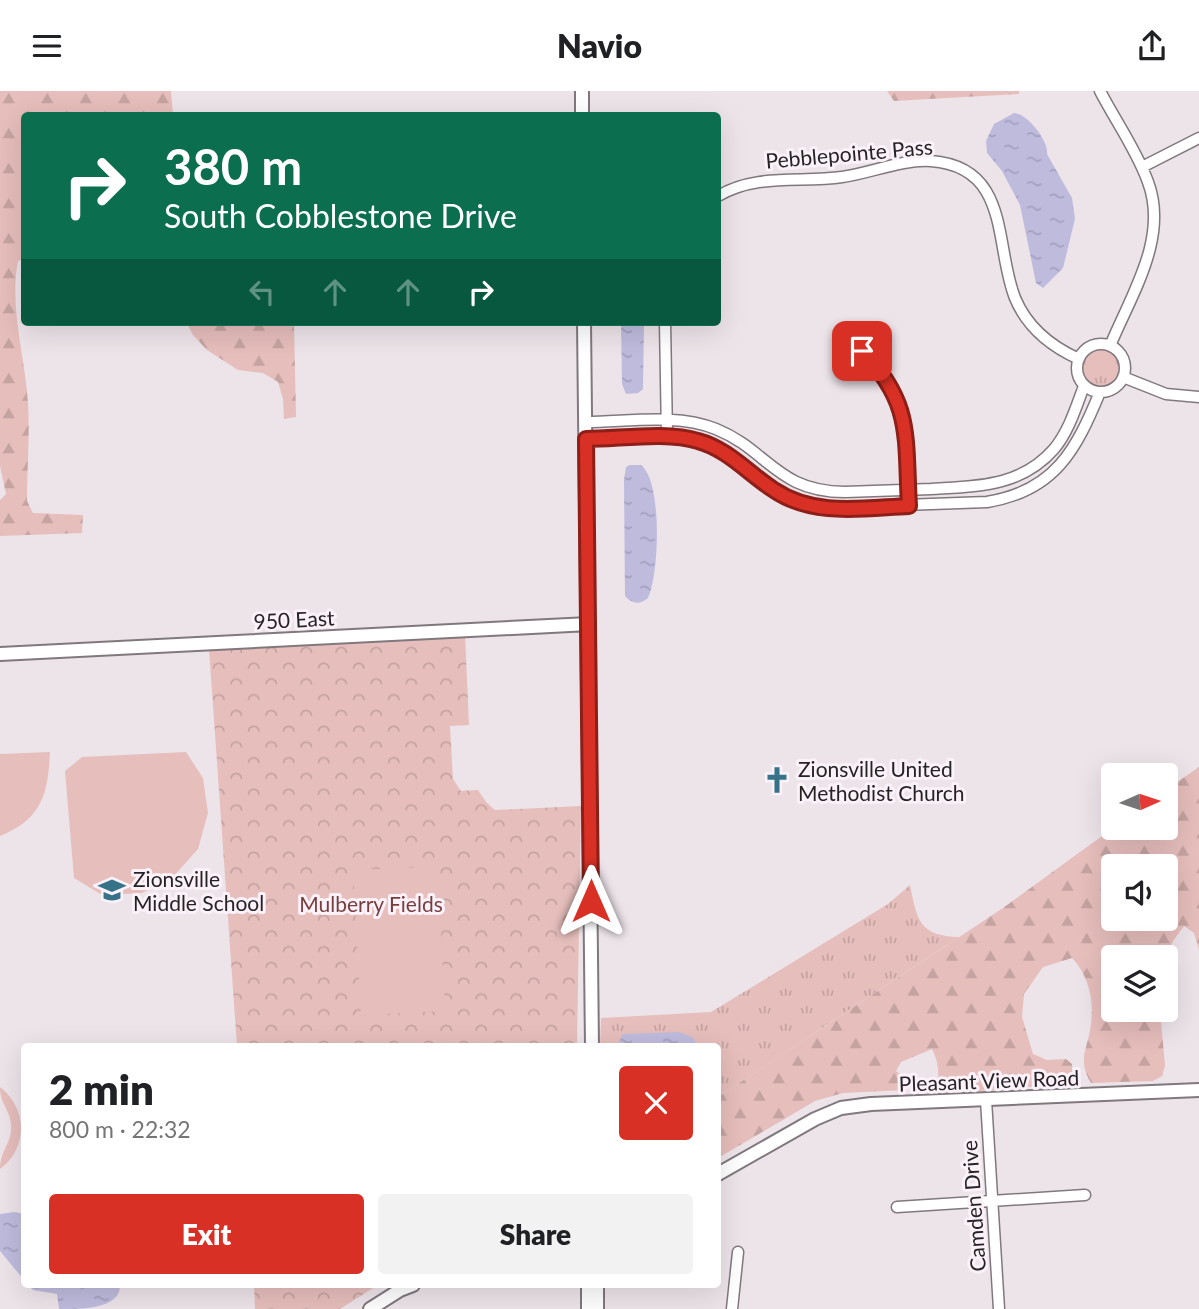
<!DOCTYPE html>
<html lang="en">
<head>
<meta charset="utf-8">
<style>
	body { margin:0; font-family:Lato,sans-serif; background:#f2f2f2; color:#202124; height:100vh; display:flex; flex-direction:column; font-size:26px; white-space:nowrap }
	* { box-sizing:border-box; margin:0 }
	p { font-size:23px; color:#757577 }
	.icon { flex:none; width:38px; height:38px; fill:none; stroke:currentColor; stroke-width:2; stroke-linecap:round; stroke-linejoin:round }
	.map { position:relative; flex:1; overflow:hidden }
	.panel { position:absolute; left:21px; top:952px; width:700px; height:245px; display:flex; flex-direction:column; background:#fff; border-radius:7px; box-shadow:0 7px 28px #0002 }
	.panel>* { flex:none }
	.hud { position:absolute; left:21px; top:21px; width:700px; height:214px; border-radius:7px; box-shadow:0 7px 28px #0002; background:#0b6e4f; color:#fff; overflow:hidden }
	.needle { width:46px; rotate:87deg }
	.controls { position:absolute; left:1101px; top:672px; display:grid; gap:14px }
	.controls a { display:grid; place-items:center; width:77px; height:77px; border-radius:7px; background:#fff; box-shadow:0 7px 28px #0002; font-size:35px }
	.pin { position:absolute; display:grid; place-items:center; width:60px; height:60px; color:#fff; margin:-30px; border-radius:14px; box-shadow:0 4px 10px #0006 }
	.me { position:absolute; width:77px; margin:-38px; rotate:0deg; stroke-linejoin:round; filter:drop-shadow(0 0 5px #0008) }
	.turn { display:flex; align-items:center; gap:24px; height:147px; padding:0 28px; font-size:32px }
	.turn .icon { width:91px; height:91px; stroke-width:2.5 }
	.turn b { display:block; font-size:49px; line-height:60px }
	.lanes { display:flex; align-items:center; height:66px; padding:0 28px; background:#0003; justify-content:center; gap:35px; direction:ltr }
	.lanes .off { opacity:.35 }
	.round { display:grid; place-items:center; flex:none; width:74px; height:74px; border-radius:7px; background:#f2f2f2 }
	.headline { display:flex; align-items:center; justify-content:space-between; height:119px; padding:0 28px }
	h1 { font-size:42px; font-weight:800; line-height:52px }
	.primary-button { display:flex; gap:14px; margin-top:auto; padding:14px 28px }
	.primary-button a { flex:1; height:80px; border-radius:7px; background:#d93025; color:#fff; font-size:28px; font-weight:800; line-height:80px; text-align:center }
	.primary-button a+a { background:#f2f2f2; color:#202124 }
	header { display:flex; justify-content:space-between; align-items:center; height:91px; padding:0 28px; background:#fff; font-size:32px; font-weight:800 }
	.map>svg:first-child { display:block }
	.grass { fill:url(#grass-tufts) }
	.forest { fill:url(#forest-firs); fill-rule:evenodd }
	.park { fill:url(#park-crowns) }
	.pitch { fill:#e6bebc }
	.water { fill:url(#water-ripples) }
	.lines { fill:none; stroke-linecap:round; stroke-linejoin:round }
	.minor-casing { stroke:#81787e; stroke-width:13 }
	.tertiary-casing { stroke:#81787e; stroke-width:16 }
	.secondary-casing { stroke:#81787e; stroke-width:16 }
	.minor { stroke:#fff; stroke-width:10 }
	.tertiary { stroke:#fff; stroke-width:12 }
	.secondary { stroke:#fff; stroke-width:12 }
	.route-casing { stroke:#8d1f18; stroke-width:18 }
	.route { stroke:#d93025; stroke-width:12 }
	.labels { text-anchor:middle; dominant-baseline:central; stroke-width:6; stroke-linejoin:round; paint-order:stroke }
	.street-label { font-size:21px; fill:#262325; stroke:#fbf1f8 }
	.poi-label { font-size:21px; fill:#262325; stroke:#fbf1f8; text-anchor:start }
	.park-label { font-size:21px; fill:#773e3e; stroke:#fbf1f8 }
</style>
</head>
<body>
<header><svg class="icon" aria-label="menu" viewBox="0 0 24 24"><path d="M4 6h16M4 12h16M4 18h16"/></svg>Navio<svg class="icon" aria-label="share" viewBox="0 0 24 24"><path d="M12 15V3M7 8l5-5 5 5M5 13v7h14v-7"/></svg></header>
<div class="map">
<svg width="1199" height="1218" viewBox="0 0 1199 1218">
	<defs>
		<pattern id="grass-tufts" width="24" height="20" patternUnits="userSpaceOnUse" patternTransform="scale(1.75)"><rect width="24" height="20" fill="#e6bebc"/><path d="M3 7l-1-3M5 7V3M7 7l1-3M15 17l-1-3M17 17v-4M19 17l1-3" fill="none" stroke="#c5a3a1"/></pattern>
		<pattern id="forest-firs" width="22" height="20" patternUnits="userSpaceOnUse" patternTransform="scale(1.75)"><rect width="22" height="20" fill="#e6bebc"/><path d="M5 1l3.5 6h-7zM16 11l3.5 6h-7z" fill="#c5a3a1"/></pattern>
		<pattern id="park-crowns" width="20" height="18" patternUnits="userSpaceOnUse" patternTransform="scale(1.75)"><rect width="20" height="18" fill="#e6bebc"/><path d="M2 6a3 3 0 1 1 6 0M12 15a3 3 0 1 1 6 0" fill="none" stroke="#c5a3a1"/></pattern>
		<pattern id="water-ripples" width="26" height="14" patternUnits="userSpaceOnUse" patternTransform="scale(1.75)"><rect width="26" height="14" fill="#bfbbdd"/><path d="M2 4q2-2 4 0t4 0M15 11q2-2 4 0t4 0" fill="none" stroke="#a4a0be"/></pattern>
	</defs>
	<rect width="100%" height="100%" fill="#ede4ea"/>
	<path class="grass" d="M1081 277a20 20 0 1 1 40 0a20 20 0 1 1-40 0Z
		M910,794c7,35 9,51 49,52l-241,160v-50h-118l1,-29 110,-6 177,-108z"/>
	<path class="forest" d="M0,0h171l2,24h-149v144l-6,2c-9,46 7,95 10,142 2,32 -1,66 -1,98l6,12 50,2 -1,18 -82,3v-36l6,-6 -6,-28z
		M887,0h132v3l-125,7z
		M186,231h108l2,95 -12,2 -1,-20 -5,-17 -15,-9 -25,-3 -31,-20 -14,-15z
		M1199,676v183l-5,-17 -10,-7 -11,15 -7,19v-3h-53v53h47l5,56 -3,10 -9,5 -62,2c-13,-22 -5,-31 -1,-53 5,-26 0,-53 -18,-72l-29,9 -19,27 -2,23 11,37 14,6 19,-1 6,5v12l-5,8 -126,10 -5,-4c4,-15 3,-27 -4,-41l-31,13 -5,9 14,10 -4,9 -63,3 -28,8 -97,57v-61l285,-189 110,-80h53v-38zM1113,775h53v53h-53z"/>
	<path class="park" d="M465,543l4,91 -19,1 3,53 8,12 17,-1 8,12 9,8 86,-4 -4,240h-340l-28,-397z
		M254,1194h124l-38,24h-85z"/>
	<path class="pitch" d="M50,661c-2,42 -8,67 -50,84v-82z
		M186,661l17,26 5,35 -10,36 -25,28 -31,16 -40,2 -28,-17 -9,-107 17,-14z
		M438,776l7,144 -84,4 -8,-145z
		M0,996c28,22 28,61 0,82 0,-19 12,-25 11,-44 -1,-16 -11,-20 -11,-38z"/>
	<path class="water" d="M1014,22c13,0 35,28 33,41l25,44 3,21 -12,49 -20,20 -7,-5 -16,-78 -18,-34 -15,-18 -1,-12 8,-17z
		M621,231h23l-1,67 -5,4 -12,1 -4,-10z
		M630,374h11c22,17 18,110 7,133 -8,7 -16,6 -23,-2l-1,-116 2,-13z
		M679,941l13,5 6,9h-80l4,-12z
		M15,1121l9,2v66l-24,-29v-37z
		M28,1194h92c1,24 -39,24 -61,24l-2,-15 -24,-4z"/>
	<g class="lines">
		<defs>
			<path id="minor" d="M1100,0c15,29 37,60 48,91 21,56 -17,113 -38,164
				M1142,76l57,-29
				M718,105c39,-23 82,-13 124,-19 29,-4 60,-18 89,-16 80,6 63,84 84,137 12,29 35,48 64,61
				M665,231l2,115
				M848,246c14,15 30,28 41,45 23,36 18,83 20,124
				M1077 277a24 24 0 1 1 48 0a24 24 0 1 1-48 0Z
				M1123,286l43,17 33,3
				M586,331c41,0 90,-9 130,7 52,21 61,63 129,63 28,-1 57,-2 86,-3 46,-3 90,-2 123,-40 15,-18 22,-42 30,-63
				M586,347h95l20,3 22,11 57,42 40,14 167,-6c68,-11 89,-52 113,-110
				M986,1009l13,209
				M897,1116l188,-12
				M732,1218l6,-57"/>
			<path id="tertiary" d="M582,0v24
				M584,231l8,725
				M0,563l589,-30
				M588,1194v24
				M597,1218v-24"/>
			<path id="secondary" d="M718,1083l97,-55 26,-11 30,-4 328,-14
				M370,1218l30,-19 13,-5"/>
		</defs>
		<use href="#minor" class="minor-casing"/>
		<use href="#tertiary" class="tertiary-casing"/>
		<use href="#secondary" class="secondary-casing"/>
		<use href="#minor" class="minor"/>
		<use href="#tertiary" class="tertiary"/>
		<use href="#secondary" class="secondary"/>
	</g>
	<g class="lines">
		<defs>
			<path id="route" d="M591,810l-5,-462c34,0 80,-8 112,2 30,8 51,33 76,49 40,27 89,18 135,16 -4,-69 4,-103 -47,-155"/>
		</defs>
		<use href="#route" class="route-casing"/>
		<use href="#route" class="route"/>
	</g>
	<defs>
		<symbol id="church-bare" viewBox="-9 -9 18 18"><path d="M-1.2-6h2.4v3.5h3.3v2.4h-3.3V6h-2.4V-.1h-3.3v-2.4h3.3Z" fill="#367389" stroke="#fbf1f8" stroke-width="2.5" paint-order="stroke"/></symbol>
		<symbol id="school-bare" viewBox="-9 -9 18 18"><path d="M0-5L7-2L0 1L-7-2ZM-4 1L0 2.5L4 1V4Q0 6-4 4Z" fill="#367389" stroke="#fbf1f8" stroke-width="2.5" paint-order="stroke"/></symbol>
	</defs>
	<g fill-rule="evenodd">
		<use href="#church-bare" x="758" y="670" width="38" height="38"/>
		<use href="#school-bare" x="93" y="780" width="38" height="38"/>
	</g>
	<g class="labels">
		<g class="street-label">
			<text transform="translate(849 62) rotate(-5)">Pebblepointe Pass</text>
			<text transform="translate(294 528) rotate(-3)">950 East</text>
			<text transform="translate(989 989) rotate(-2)">Pleasant View Road</text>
			<text transform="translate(973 1115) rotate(-94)">Camden Drive</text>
		</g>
		<g class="poi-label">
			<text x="798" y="677">Zionsville United<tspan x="798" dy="24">Methodist Church</tspan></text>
			<text x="133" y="787">Zionsville<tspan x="133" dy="24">Middle School</tspan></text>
		</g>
		<g class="park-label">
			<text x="371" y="812">Mulberry Fields</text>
		</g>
	</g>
</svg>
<div class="controls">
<a><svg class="needle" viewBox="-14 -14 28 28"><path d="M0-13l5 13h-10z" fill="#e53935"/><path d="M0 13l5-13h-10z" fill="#757577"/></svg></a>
<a><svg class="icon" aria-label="sound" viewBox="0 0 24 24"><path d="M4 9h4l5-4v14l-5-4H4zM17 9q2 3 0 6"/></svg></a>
<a><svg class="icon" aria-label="layers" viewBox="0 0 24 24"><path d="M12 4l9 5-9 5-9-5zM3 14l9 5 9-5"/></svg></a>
</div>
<div class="pin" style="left:862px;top:260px;background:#d93025"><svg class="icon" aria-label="arrive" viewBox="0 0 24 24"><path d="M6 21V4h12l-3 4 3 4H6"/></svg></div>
<svg class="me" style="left:591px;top:810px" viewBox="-20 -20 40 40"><path d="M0-17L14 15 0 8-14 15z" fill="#d93025" stroke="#fff" stroke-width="4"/></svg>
<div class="hud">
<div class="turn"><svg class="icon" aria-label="right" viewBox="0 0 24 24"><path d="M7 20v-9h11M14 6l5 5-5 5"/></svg><div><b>380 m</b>South Cobblestone Drive</div></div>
<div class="lanes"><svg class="icon off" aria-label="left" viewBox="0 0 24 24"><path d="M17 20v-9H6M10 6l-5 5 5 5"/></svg><svg class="icon off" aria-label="ahead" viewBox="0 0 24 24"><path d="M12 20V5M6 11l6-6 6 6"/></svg><svg class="icon off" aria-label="ahead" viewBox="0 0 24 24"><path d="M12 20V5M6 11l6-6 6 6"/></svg><svg class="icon" aria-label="right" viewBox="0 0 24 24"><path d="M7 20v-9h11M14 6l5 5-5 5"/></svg></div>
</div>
<section class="panel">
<div class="headline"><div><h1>2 min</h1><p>800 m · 22:32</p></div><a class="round" style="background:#d93025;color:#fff"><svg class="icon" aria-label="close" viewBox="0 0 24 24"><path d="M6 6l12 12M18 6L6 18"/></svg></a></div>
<div class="primary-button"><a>Exit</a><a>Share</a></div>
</section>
</div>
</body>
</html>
